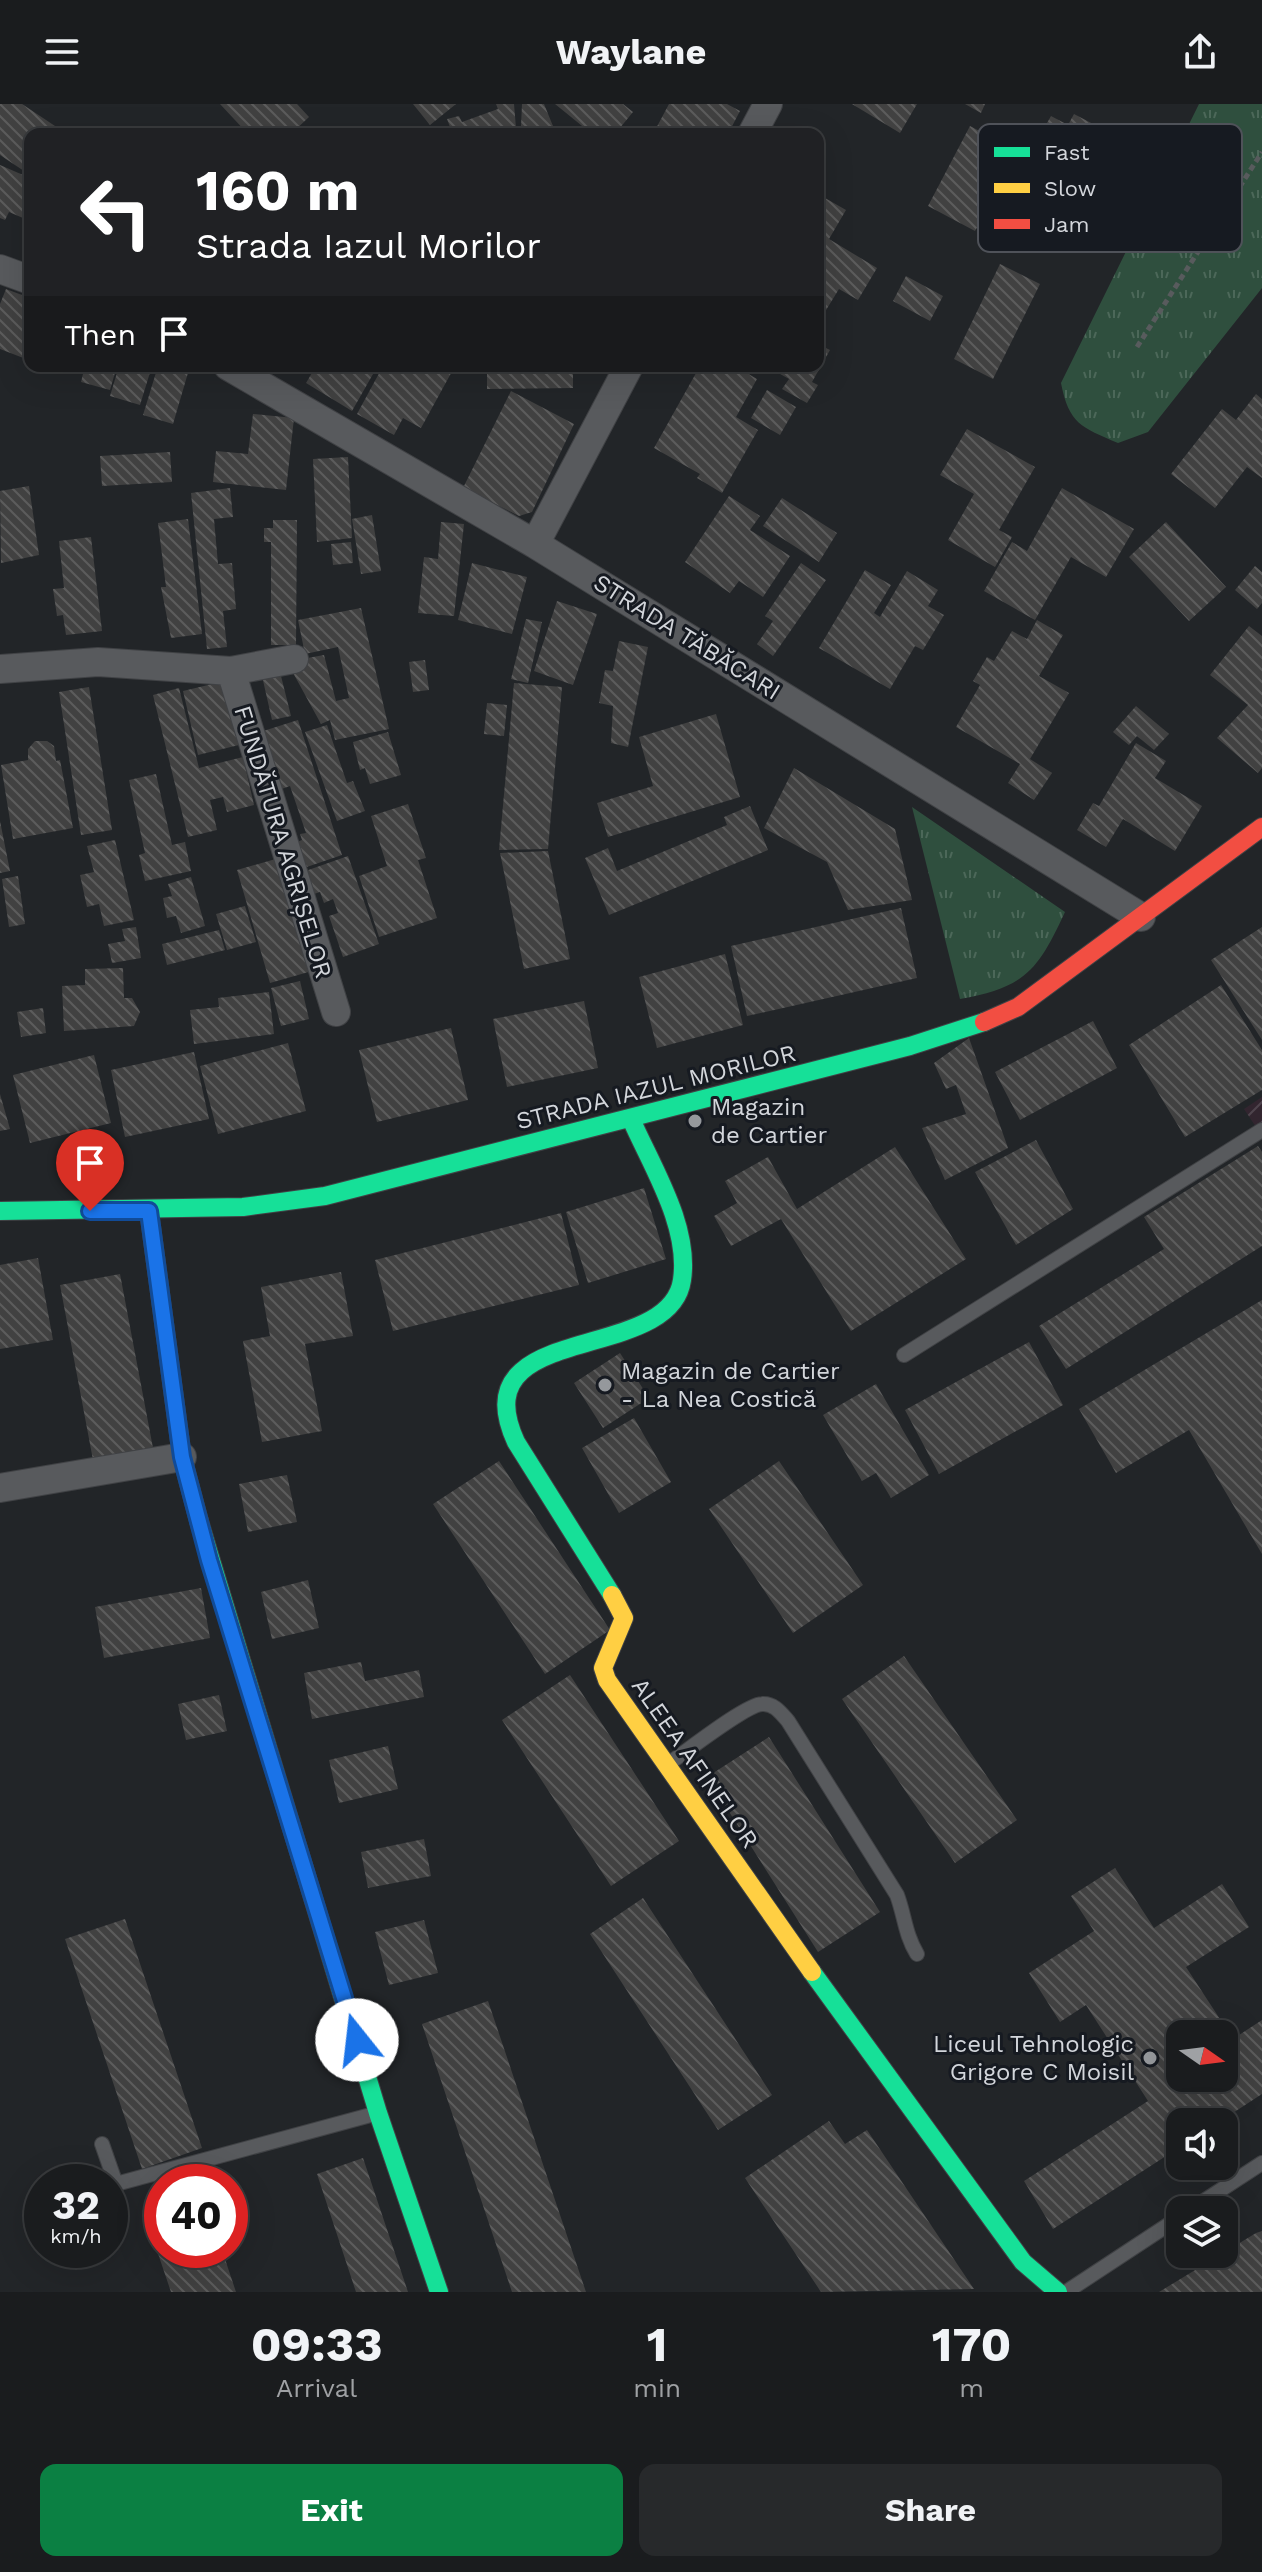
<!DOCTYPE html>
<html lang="en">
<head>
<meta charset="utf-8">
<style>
	body { margin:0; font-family:"Work Sans",sans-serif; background:#27292b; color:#f1f3f6; height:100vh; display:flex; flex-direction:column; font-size:30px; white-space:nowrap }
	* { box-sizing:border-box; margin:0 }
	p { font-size:26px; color:#9fa1a4 }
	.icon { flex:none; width:44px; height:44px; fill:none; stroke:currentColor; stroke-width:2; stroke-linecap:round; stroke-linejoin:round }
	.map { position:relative; height:2188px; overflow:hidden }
	.details { display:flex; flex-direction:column; background:#1a1c1e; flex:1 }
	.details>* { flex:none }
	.hud { position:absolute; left:24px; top:24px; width:800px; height:244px; border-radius:16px; box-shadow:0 8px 32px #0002,0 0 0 2px #383a3c; background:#202124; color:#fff; overflow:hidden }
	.needle { width:52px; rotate:104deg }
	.fabs { position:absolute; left:1166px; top:1916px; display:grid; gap:16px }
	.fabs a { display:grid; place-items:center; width:72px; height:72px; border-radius:16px; background:#1a1c1e; box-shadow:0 8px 32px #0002,0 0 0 2px #383a3c; font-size:40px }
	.speed { position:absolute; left:24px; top:2060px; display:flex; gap:16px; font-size:40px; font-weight:700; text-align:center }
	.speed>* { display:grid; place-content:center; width:104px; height:104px; border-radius:50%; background:#1a1c1e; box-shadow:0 8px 32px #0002,0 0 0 2px #383a3c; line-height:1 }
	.speed small { font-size:20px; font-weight:400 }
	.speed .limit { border:12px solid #d22; background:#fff; color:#111 }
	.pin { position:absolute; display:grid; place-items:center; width:68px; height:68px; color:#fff; margin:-82px -34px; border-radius:50% 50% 50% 0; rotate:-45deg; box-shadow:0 0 8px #0007 }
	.pin .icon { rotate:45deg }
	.me { position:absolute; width:88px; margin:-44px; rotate:344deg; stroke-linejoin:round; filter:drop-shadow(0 0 6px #0008) }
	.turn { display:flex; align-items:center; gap:28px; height:168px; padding:0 40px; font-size:36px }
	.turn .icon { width:104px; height:104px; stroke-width:2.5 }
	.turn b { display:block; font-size:56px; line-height:68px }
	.then { display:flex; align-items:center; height:76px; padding:0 40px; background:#0003; gap:16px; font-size:30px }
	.eta { display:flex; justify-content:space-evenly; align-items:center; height:136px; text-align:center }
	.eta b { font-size:48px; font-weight:700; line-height:56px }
	.action { display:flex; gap:16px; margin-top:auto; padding:16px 40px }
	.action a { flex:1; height:92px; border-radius:16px; background:#0b8043; color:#fff; font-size:32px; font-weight:700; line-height:92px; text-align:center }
	.action a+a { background:#27292b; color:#f1f3f6 }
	header { display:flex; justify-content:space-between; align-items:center; height:104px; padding:0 40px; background:#1a1c1e; font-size:36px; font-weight:700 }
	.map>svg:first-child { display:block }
	.industrial { fill:url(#industrial-furrows) }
	.park { fill:url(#park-tufts) }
	.building { fill:url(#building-back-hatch); fill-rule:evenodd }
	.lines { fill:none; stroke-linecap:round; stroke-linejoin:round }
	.lane-casing { stroke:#404245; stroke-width:16 }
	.street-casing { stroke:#404245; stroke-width:30 }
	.fast-casing { stroke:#404245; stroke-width:20 }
	.slow-casing { stroke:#404245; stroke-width:20 }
	.jam-casing { stroke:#404245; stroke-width:20 }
	.path { stroke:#585b5d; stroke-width:5; stroke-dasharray:6 4; stroke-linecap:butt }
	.lane { stroke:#585a5d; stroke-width:14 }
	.street { stroke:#585a5d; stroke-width:28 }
	.fast { stroke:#16e098; stroke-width:18 }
	.slow { stroke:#ffcf43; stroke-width:18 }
	.jam { stroke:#f24e42; stroke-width:18 }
	.route-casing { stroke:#114b97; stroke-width:20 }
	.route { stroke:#1a73e8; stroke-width:14 }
	.poi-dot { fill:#95989c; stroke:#161a21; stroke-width:3 }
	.labels { text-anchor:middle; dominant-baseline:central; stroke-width:6; stroke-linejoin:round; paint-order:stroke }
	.street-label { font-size:24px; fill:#d3d6db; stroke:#161a21 }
	.poi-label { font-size:24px; fill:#d3d6db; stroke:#161a21; text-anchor:start }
	.key { fill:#161a21; stroke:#4f5259; stroke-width:2 }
	.key-label { font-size:22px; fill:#d3d6db }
</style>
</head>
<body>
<header><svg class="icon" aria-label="menu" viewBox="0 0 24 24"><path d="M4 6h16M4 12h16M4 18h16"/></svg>Waylane<svg class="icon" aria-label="share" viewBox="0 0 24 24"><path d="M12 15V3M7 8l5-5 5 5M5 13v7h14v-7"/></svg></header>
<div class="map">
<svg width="1262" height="2188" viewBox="0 0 1262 2188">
	<defs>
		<pattern id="industrial-furrows" width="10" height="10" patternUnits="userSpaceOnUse" patternTransform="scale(2)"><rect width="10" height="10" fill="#32252f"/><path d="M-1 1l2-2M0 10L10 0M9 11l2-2" fill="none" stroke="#4f444d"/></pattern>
		<pattern id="park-tufts" width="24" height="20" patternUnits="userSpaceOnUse" patternTransform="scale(2)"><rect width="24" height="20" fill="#2f4f3e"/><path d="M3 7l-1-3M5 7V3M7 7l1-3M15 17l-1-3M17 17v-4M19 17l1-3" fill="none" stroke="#4c6859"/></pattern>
		<pattern id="building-back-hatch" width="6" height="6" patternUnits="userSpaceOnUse" patternTransform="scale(2)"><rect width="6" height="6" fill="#414141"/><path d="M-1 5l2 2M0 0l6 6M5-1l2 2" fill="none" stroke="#5c5c5c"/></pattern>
	</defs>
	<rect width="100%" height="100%" fill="#222528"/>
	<path class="industrial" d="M1262,993v39l-18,-27z"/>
	<path class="park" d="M1199,0h63v184l-114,144 -30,11c-37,-16 -49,-19 -57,-60z
		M912,703l153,105c-27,58 -39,75 -105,87z"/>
	<path class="building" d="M0,0h22l45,30h-37v41l-30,-20z
		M220,0h77l12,13 -18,17h-43z
		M413,0h43l-26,21z
		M496,0h18l2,24 -15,6 -65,-3 14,-4 -3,-8 12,-3 3,6 36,-13z
		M522,0h22l11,27 -27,3 -7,-8z
		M555,0h68l10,8 -18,22h-23z
		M669,0h58l13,7 -12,23h-75z
		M852,0h65l-17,29z
		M965,0h20l-4,9z
		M1074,10l42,22 -55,101 -40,-22 6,-11 -30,-16 -7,12 7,4 -10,17 -5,-2 -7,12 -47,-25 42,-80 34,18 11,-20 24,13 12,-21 17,9z
		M0,61l30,13v43l-21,-9 -4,8 -5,-2z
		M818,90l28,16 -17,29 48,29 -19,32 -19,-11 -16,26 -5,-3z
		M30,132v19l-7,-3z
		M1000,160l40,20 -47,95 -39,-20z
		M906,172l37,20 -13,25 -37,-20z
		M6,185l24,9v51l-4,10 -26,-10v-45z
		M818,240l12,6 -18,32 6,3 -11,18 -25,-14 7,-10 -23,-13h52z
		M85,262h32l-7,24 -29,-8z
		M119,262h33l-12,39 -30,-9z
		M158,262h32l-17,58 -30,-9z
		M316,262h58l3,1 -25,44 -46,-28z
		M383,262h72l-34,62 -18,-10 -9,17 -37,-21z
		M487,262h86v22l-86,1z
		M700,262h35l22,13 -21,38 22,13 -36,63 -25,-15 3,-4 -46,-26z
		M767,286l29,17 -16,28 -29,-17z
		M511,287l63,33 -42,88 -13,4 -56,-28z
		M1256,290l6,5v79l-15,-11 -32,41 -44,-34 51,-65 14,11z
		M253,310l41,4 -8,72 -73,-8 3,-31 32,3z
		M967,325l68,38 -36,63 13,7 -17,30 -47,-27 26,-46 -34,-19z
		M170,348l2,30 -70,4 -2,-30z
		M348,353l4,81 -35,4 -4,-83z
		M29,382l10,69 -38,8 -1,-72z
		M230,384l3,29 -19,2 4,45 14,-1 4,46 -13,2 4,36 -20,2 -16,-156z
		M1062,384l72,41 -28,48 -35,-20 -36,63 -51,-29 28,-49 15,9z
		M729,392l31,20 -10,14 40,26 -27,41 -24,-16 -9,12 -45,-31z
		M782,394l55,35 -18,29 -56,-36z
		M372,411l9,56 -20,3 -9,-55z
		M188,415l14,115 -31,4 -10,-51h5l-8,-64z
		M273,416h24l-1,125h-25v-103h-7v-14h9z
		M441,418l23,2 -10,92 -36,-3 6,-56 14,2z
		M1166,418l60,65 -37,34 -60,-64z
		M91,433l11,94 -36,4 -3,-20 -6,1 -4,-27 11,-1 -5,-47z
		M351,438l2,21 -20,2 -2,-21z
		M472,459l55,14 -15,57 -54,-14z
		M801,459l25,17 -53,76 -16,-12 16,-23 -8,-5z
		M1255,462l7,6v31l-5,6 -22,-19z
		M865,466l26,15 -17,28 6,4 27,-46 31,19 -10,16 16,9 -21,35 -8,-4 -25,43 -71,-41z
		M557,497l40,13 -24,71 -39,-14z
		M361,504l28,121 -54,11 -5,-20 -9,4 -29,-53 10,-12 22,-4 12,46 13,-3 -11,-51 -33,7 -7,-34z
		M526,515l16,3 -14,61 -17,-4z
		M1037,516l26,15 -24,41 30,17 -39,66 22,14 -18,27 -26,-17 12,-19 -64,-37 24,-42 -7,-4 14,-24 7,4 18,-30 15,8z
		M1249,522l13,10v132l-4,5 -41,-35 31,-33 -38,-30z
		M619,537l29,6 -20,100 -17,-4 2,-37 -14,-3 6,-33 8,1z
		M425,556l4,30 -16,2 -4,-30z
		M280,568l11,44 -19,4 -10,-44z
		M229,576l14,64 -45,11 -15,-64z
		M514,579l48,4 -14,162 -49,1z
		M89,583l23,143 -31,5 -22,-143z
		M179,584l20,80 44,-11 11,48 -27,7 -4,-15 -13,3 7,30 -29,7 -35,-142z
		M487,599l20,2 -3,31 -20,-2z
		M1136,602l33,28 -15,16 -17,-14 -8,9 -16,-13z
		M716,610l24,83 -132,40 -11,-34 56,-17 -14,-49z
		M298,616l44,135 -47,16 -9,-25 16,-6 -2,-6 6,-1 -16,-47 -14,5 -19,-58z
		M327,621l20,58 6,-2 12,30 -28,10 -32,-89z
		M388,628l13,43 -31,9 -5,-16 -5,2 -7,-28z
		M35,637h12l7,5 2,15 4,-1 13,68 -60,11 -12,-74 27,-5v-11z
		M1136,639l30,18 -11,17 47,28 -27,45 -52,-32 -17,28 -29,-17 16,-27 6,3z
		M794,664l101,61 17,71 -64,10 -21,-48 -63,-34z
		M156,670l16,71 13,-3 6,29 -46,10 -6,-26 6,-2 -16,-73z
		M408,700l18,54 -8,2 19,58 -58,19 -20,-61 28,-10 -16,-50z
		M750,702l18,44 -159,65 -24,-57 23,-10 9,23 110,-46 -3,-8z
		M0,717l10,50 -10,2z
		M115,736l19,80 -30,6 -5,-22 -12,3 -7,-32 14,-3 -7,-26z
		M548,747l22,108 -46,10 -24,-116z
		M348,752l31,88 -36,13 -14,-41 9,-3 -5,-14 -9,4 -4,-11 -15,5 -8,-23z
		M279,754l33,113 -42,12 -33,-113z
		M18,772l7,48 -16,3 -7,-48z
		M191,773l14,49 -24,7 -5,-17 -9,2 -4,-20 9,-2 -4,-12z
		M245,802l11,36 -29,8 -11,-36z
		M901,804l16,70 -170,38 -16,-70z
		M136,823l5,31 -29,5 -4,-19 17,-3 -3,-12z
		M1262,823v113l-51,-80z
		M219,826l6,20 -58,15 -5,-21z
		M725,850l18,71 -86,23 -18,-71z
		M123,864l1,30h8l8,14 -6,14 -70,5 -2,-45 23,-1v-16z
		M300,877l9,38 -28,7 -10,-38z
		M1221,881l41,65v40l-77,47 -56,-92z
		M269,888l5,42 -80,10 -4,-34 29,-3 -1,-9z
		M584,897l14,67 -91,19 -14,-68z
		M43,904l3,25 -25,4 -4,-25z
		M1093,917l24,47 -97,52 -25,-48z
		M451,924l17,72 -91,22 -18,-72z
		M969,934l39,110 -63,32 -23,-52 44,-14 -10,-29 -10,4 -12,-26z
		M288,939l18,68 -88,23 -18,-68z
		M194,948l15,67 -84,18 -14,-67z
		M94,951l17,68 -81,20 -17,-68z
		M0,990l10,35 -10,2z
		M1036,1036l37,69 -57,36 -41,-73z
		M1258,1042l4,6v94l-196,123 -27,-43 125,-77 -20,-32z
		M895,1043l71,112 -115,72 -70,-112 -50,27 -17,-30 23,-13 -12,-22 43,-24 29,52z
		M644,1084l22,71 -78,24 -22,-71z
		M561,1109l18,72 -186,46 -18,-71z
		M38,1154l15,82 -53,9v-84z
		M341,1168l12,64 -48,8 17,87 -60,11 -19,-101 27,-5 -9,-49z
		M120,1170l33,174 -60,12 -33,-175z
		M1262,1196v254l-73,-124 -73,43 -37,-64z
		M1029,1238l34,63 -124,69 -34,-64z
		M620,1249l29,45 -46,30 -29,-45z
		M876,1280l53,91 -38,23 -15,-25 -14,8 -39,-66z
		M634,1314l37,64 -52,31 -37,-65z
		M499,1357l111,169 -65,44 -112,-170z
		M779,1357l84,124 -70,48 -84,-124z
		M287,1371l10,47 -49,10 -9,-48z
		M308,1476l11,48 -47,11 -11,-47z
		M201,1484l9,50 -106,20 -9,-51z
		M904,1552l113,164 -62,43 -113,-164z
		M361,1558l4,19 54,-11 5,27 -112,22 -8,-46z
		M570,1571l109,166 -68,45 -109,-166z
		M219,1591l8,36 -41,9 -8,-36z
		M769,1633l111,175 -62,40 -111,-175z
		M388,1642l10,43 -59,14 -10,-43z
		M424,1735l7,37 -63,12 -7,-36z
		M1115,1764l39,60 68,-44 27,43 -63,40 47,72 29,-19v74l-43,28h-39v25l-127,82 -29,-48 124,-80 -62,-96 -26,17 -31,-49 65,-42 -23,-35zM1180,1930h44v44h-44z
		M643,1794l129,197 -54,35 -128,-196z
		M125,1815l77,229 -60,21 -77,-230z
		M424,1816l14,53 -49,12 -14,-53z
		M488,1897l98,291h-74l-90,-268z
		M829,2017l16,23 22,-14 107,159 -153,3 -76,-114z
		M363,2054l45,134h-52l-39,-118z
		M162,2112v34h60l14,42h-65l-24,-71z
		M1262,2127v61h-103l97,-59z"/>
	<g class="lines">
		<defs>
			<path id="lane" d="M904,1251l358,-225
				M668,1660c18,-12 77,-59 94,-60 12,-1 19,9 26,17l109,174c8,22 8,39 20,59
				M102,2040l14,40 262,-71
				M1190,2106l72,-47
				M1066,2188l114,-75"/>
			<path id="street" d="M752,30l16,-30
				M0,165l30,11
				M228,262l307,178 606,373
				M535,440l94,-178
				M0,565l98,-7 133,9 63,-12
				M231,567l105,341
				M0,1384l182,-31"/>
			<path id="fast" d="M0,1107l243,-4 82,-11 585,-150 74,-24
				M199,1417l179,592 61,179
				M612,1491l-96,-153c-57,-123 154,-77 166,-162 8,-54 -30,-113 -51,-161
				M812,1868l211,290 35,30"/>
			<path id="slow" d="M612,1491l12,23 -21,50 4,12 205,292"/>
			<path id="jam" d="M984,918l34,-15 244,-180
				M149,1107l33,246 17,64"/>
		</defs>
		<use href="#lane" class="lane-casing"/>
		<use href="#street" class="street-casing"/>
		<use href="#fast" class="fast-casing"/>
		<use href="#slow" class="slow-casing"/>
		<use href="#jam" class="jam-casing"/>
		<path class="path" d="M1137,243l125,-195"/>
		<use href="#lane" class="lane"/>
		<use href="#street" class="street"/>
		<use href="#fast" class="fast"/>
		<use href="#slow" class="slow"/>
		<use href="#jam" class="jam"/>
	</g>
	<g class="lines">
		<defs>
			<path id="route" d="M90,1107h59l33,246 27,103 148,480"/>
		</defs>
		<use href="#route" class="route-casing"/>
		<use href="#route" class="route"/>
	</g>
	<g class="poi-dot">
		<circle cx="695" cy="1017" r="8"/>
		<circle cx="605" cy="1281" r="8"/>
		<circle cx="1150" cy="1954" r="8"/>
	</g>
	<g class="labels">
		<g class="street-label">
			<text transform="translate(687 533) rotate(32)">STRADA TĂBĂCARI</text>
			<text transform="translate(283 738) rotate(73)">FUNDĂTURA AGRIȘELOR</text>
			<text transform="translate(656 983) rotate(-14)">STRADA IAZUL MORILOR</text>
			<text transform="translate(695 1659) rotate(55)">ALEEA AFINELOR</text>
		</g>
		<g class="poi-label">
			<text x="711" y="1003">Magazin<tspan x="711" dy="28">de Cartier</tspan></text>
			<text x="621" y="1267">Magazin de Cartier<tspan x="621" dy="28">- La Nea Costică</tspan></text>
			<text x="1134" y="1940" text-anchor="end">Liceul Tehnologic<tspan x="1134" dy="28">Grigore C Moisil</tspan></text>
		</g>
	</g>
	<rect x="978" y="20" width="264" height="128" rx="12" class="key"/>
	<rect x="994" y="43" width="36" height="10" fill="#16e098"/>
	<rect x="994" y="79" width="36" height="10" fill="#ffcf43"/>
	<rect x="994" y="115" width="36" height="10" fill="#f24e42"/>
	<g class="key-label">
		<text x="1044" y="56">Fast</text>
		<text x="1044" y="92">Slow</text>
		<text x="1044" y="128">Jam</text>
	</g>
</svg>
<div class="fabs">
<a><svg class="needle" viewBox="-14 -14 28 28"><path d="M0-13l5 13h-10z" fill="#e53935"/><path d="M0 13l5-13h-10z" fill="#9fa1a4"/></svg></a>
<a><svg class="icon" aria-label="sound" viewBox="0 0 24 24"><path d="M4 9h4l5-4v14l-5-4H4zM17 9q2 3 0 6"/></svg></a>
<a><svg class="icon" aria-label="layers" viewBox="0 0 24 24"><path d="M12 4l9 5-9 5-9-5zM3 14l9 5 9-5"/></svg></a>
</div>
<div class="speed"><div>32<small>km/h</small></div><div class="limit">40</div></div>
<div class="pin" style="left:90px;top:1107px;background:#d93025"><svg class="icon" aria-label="arrive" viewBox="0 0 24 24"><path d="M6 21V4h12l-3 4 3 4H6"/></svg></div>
<svg class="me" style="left:357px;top:1936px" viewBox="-20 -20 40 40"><circle r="19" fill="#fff"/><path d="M0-13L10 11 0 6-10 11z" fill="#1a73e8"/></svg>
<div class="hud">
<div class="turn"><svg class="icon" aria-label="left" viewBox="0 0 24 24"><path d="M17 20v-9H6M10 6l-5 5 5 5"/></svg><div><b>160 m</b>Strada Iazul Morilor</div></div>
<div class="then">Then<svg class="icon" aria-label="arrive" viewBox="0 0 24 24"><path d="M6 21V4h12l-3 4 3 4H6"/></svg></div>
</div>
</div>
<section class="details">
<div class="eta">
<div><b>09:33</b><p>Arrival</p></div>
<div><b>1</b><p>min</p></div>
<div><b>170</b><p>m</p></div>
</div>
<div class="action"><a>Exit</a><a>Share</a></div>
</section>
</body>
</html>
